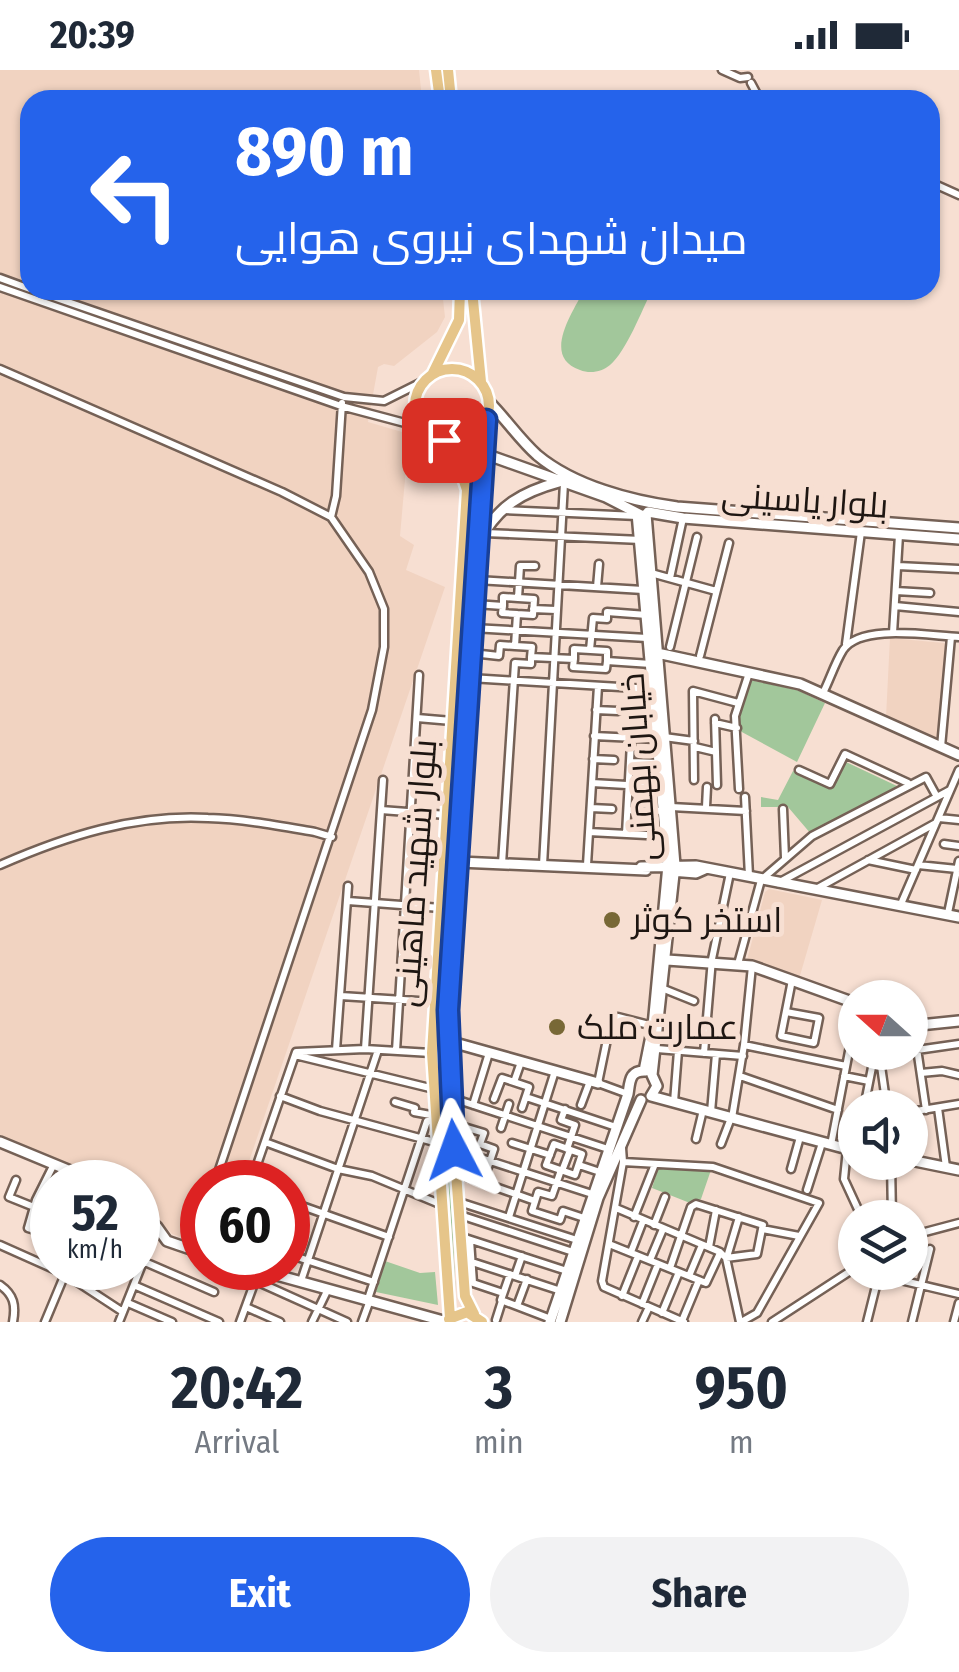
<!DOCTYPE html>
<html lang="en">
<head>
<meta charset="utf-8">
<style>
	body { margin:0; font-family:"Fira Sans Condensed",Cairo,sans-serif; background:#f2f2f3; color:#1f2937; height:100vh; display:flex; flex-direction:column; font-size:38px; white-space:nowrap }
	* { box-sizing:border-box; margin:0 }
	p { font-size:32px; color:#747a83 }
	.icon { flex:none; width:55px; height:55px; fill:none; stroke:currentColor; stroke-width:2; stroke-linecap:round; stroke-linejoin:round }
	.map { position:relative; height:1252px; overflow:hidden }
	.side { display:flex; flex-direction:column; background:#fff; flex:1 }
	.side>* { flex:none }
	.hud { position:absolute; left:20px; top:20px; width:920px; height:210px; border-radius:30px; box-shadow:0 2px 8px #0004; background:#2563eb; color:#fff; overflow:hidden }
	.needle { width:65px; rotate:291deg }
	.tools { position:absolute; left:838px; top:910px; display:grid; gap:20px }
	.tools a { display:grid; place-items:center; width:90px; height:90px; border-radius:50%; background:#fff; box-shadow:0 2px 8px #0004; font-size:50px }
	.speed { position:absolute; left:30px; top:1090px; display:flex; gap:20px; font-size:50px; font-weight:700; text-align:center }
	.speed>* { display:grid; place-content:center; width:130px; height:130px; border-radius:50%; background:#fff; box-shadow:0 2px 8px #0004; line-height:1 }
	.speed small { font-size:25px; font-weight:400 }
	.speed .limit { border:15px solid #d22; background:#fff; color:#111 }
	.pin { position:absolute; display:grid; place-items:center; width:85px; height:85px; color:#fff; margin:-42px; border-radius:20px; box-shadow:0 5px 15px #0006 }
	.me { position:absolute; width:110px; margin:-55px; rotate:356deg; stroke-linejoin:round; filter:drop-shadow(0 0 8px #0008) }
	.turn { display:flex; align-items:center; gap:35px; height:210px; padding:0 50px; font-size:45px }
	.turn .icon { width:130px; height:130px; stroke-width:2.5 }
	.turn b { display:block; font-size:70px; line-height:85px }
	.eta { display:flex; justify-content:space-evenly; align-items:center; height:170px; text-align:center }
	.eta b { font-size:60px; font-weight:700; line-height:70px }
	.cta { display:flex; gap:20px; margin-top:auto; padding:20px 50px }
	.cta a { flex:1; height:115px; border-radius:60px; background:#2563eb; color:#fff; font-size:40px; font-weight:700; line-height:115px; text-align:center }
	.cta a+a { background:#f2f2f3; color:#1f2937 }
	.status { display:flex; justify-content:space-between; align-items:center; height:70px; padding:0 50px; background:#fff; direction:ltr }
	.status svg { height:28px; fill:currentColor }
	.map>svg:first-child { display:block }
	.built { fill:#f1d3c1 }
	.green { fill:#a2c79b }
	.lines { fill:none; stroke-linecap:round; stroke-linejoin:round }
	.street-casing { stroke:#756156; stroke-width:11 }
	.secondary-casing { stroke:#756156; stroke-width:14 }
	.primary-casing { stroke:#fff; stroke-width:15 }
	.street { stroke:#fff; stroke-width:6 }
	.secondary { stroke:#fff; stroke-width:9 }
	.primary { stroke:#e6c58a; stroke-width:10 }
	.route-casing { stroke:#184099; stroke-width:25 }
	.route { stroke:#2563eb; stroke-width:18 }
	.poi-dot { fill:#786836; stroke:#f7dfd2; stroke-width:4 }
	.labels { text-anchor:middle; dominant-baseline:central; stroke-width:10; stroke-linejoin:round; paint-order:stroke }
	.street-label { font-size:35px; fill:#1e1612; stroke:#f7dfd2 }
	.poi-label { font-size:35px; fill:#1e1612; stroke:#f7dfd2; text-anchor:start }
</style>
</head>
<body>
<div class="status"><b>20:39</b><svg viewBox="0 0 49 12"><path d="M0 12V9h3v3zM5 12V6h3v6zM10 12V3h3v9zM15 12V0h3v12zM26 1h20v11H26zM47 4h2v5h-2z"/></svg></div>
<div class="map">
<svg width="959" height="1252" viewBox="0 0 959 1252">
	<rect width="100%" height="100%" fill="#f7dfd2"/>
	<path class="built" d="M0,0h419l3,30h-392v190h412l3,27 -8,15 -43,34 -10,-2 -6,3 -10,55 41,12 -9,102 14,9 -8,25 39,17 -203,595h-40v62l-30,-10 -34,-37v-15h-26l-112,-46z
		M890,568l54,5 3,4 -7,89 -5,5 -49,-24z
		M769,819l53,11 -23,79 -52,-19 18,-68z"/>
	<path class="green" d="M584,220h68c-10,20 -26,62 -42,75 -8,7 -20,9 -30,5 -39,-13 -7,-58 4,-80z
		M474,414l2,26 -34,516 14,272 -18,-273z
		M750,610l47,10 28,13 -28,59 -57,-31v-19z
		M846,692l51,24 -86,48 -23,-27h-27v-10l17,3 15,-29 40,17z
		M659,1096l52,4 -10,29 -11,4 -38,-15z
		M385,1191l35,12 15,-1 3,33 -62,-13z"/>
	<g class="lines">
		<defs>
			<path id="street" d="M722,0l18,8 8,-1
				M751,13l9,17
				M930,112l29,13
				M0,208l30,11
				M0,217l341,119 79,21
				M33,220l311,107 40,4 40,-20
				M0,299l282,123 49,25 38,55 15,37v38l-12,63 -157,472
				M504,440l133,6
				M331,447l5,-21 6,-93
				M485,463l156,7
				M898,496l61,3
				M651,503l65,18
				M670,508l13,-60
				M477,510l166,10
				M597,517l2,-23
				M896,521l34,2
				M518,528l16,1 -1,16 -16,-1 -2,32 17,1 -1,10
				M475,534l28,2
				M503,536v-9l15,1 2,-32h15
				M503,536l-1,7 15,1
				M895,536l64,6
				M533,539l23,1
				M473,558l174,10
				M893,563l6,-98
				M846,574l15,-112
				M670,577l27,-110
				M590,580l3,-32 14,1v-7l40,3
				M472,583l27,3 1,-11 15,1
				M700,586l29,-113
				M574,589l-1,8 33,2 1,-8
				M470,608l183,11
				M823,623c7,-14 12,-30 20,-43 18,-27 88,-14 116,-13
				M596,640l22,1
				M633,643l22,2
				M417,648l35,3
				M715,649l2,66
				M715,653l22,5
				M594,666l63,3
				M664,667l30,4
				M695,677l21,5
				M941,677l10,-110
				M593,689l21,1
				M631,692l28,1
				M799,700l31,14 15,-30 63,29
				M694,710l-1,-89 45,12
				M592,713l69,4
				M739,719l-4,-73 14,-43
				M745,727l4,79
				M671,737l75,4
				M706,737l1,-20
				M591,738l21,1
				M783,739l2,49
				M381,740l66,5
				M628,740l36,1
				M939,748l20,2
				M589,762l76,4
				M626,764l8,-146
				M944,774l15,2
				M868,790l48,10
				M502,794l13,-201 16,1v-7l43,2v-10l33,2v10l44,3
				M0,795c66,-29 135,-51 208,-47 36,1 72,8 107,14l17,5
				M543,795l21,-382
				M587,795l11,-179
				M918,795l39,4
				M778,813l172,-93
				M816,819l120,-66
				M348,831l93,7
				M901,834l58,-134
				M948,843l11,-52
				M738,894l23,-84 51,-44 114,-59 11,20
				M664,919l30,12
				M341,926l93,6
				M786,942l33,6 -5,25 -33,-7 11,-56
				M914,958l12,82
				M744,975l102,21
				M365,979l18,-269
				M657,979l86,7
				M336,980l12,-164
				M917,980l42,-6
				M396,981l23,-376
				M879,982l8,56
				M704,983l8,-94 18,-86
				M295,985l139,34
				M921,1003l21,-2 17,4
				M740,1006l98,34
				M844,1006l25,5
				M514,1012l7,-20
				M628,1024l-30,-11 12,-58 8,-8 35,9
				M280,1026l40,15 118,32
				M526,1027l90,30
				M452,1028l156,51
				M494,1029l8,-21 27,9 -7,21
				M395,1032l20,6 -1,4 22,4
				M674,1032l4,-51
				M473,1035l16,-52
				M581,1035l9,-24
				M864,1038l11,-56
				M938,1038l8,59
				M565,1039l-4,11 14,5 -8,24
				M711,1042l5,-58
				M910,1042l49,-8
				M732,1048l12,-73 8,-79
				M454,1054l30,9 -4,11 14,5 -8,24
				M501,1058l8,-24
				M696,1069l7,-29
				M265,1072l73,27 34,7 70,29
				M512,1073l38,12
				M554,1074l28,10 -7,21 -29,-10z
				M721,1074l10,-26
				M831,1075l24,-125
				M622,1078l1,14 -21,119 2,6 80,35
				M847,1079l-3,30 18,39
				M456,1080l136,44
				M623,1092l90,5 106,36 -62,110 -16,9
				M891,1092l1,56
				M579,1095l21,7
				M791,1099l9,-32
				M561,1100l-9,26 -14,-4 -6,19 28,9 3,-9 21,7
				M562,1101l8,-21
				M456,1103l79,28
				M16,1110l-7,17 25,10
				M251,1112l45,-130 69,-3 66,4
				M807,1120l15,-47
				M36,1130l16,5
				M288,1131l101,36
				M459,1132l118,38
				M616,1138l104,44 6,6 14,64
				M460,1145l113,37
				M509,1147l46,-146
				M634,1147l21,-53
				M654,1155l11,-28
				M52,1165l-24,-7 8,-28 18,-36
				M910,1166l49,-13
				M462,1167l105,34
				M470,1170l3,43 30,10
				M609,1174l97,39 14,-30
				M0,1175l65,29 58,38
				M709,1177l7,-37
				M631,1182l12,-31
				M288,1184l86,28
				M727,1187l12,-40
				M726,1188l31,-4 5,-25
				M138,1189l76,33
				M650,1190l13,-31
				M472,1192l89,29
				M670,1198l21,-61 5,-3 67,21 -1,4 37,7
				M510,1204l-9,26 50,19
				M879,1205l80,19
				M515,1206l7,-20
				M689,1206l13,-31
				M256,1211l91,41
				M301,1211l77,-231
				M0,1215c14,10 16,20 13,37
				M136,1216l83,36
				M622,1226l16,-40
				M368,1229l59,-178h9
				M128,1233l44,19
				M642,1234l16,-40
				M517,1236l10,-27
				M246,1237l34,15
				M662,1243l17,-41
				M496,1250l6,-19
				M682,1251l17,-41
				M45,1252l20,-48
				M119,1252l38,-95
				M240,1252l19,-52
				M312,1252l16,-33
				M362,1252l8,-22
				M642,1252l7,-15
				M772,1252l83,-54
				M867,1252l12,-48
				M912,1252l18,-73
				M954,1252l5,-19"/>
			<path id="secondary" d="M489,332c17,17 30,37 48,53 37,31 95,46 140,52l282,21
				M457,374l149,53 35,18
				M648,442l35,6 276,21
				M637,443l31,352 -15,161 -9,45
				M646,444l29,351 -23,210 5,11 -6,10
				M480,470c18,-34 42,-48 79,-58
				M657,583l143,31 159,71
				M459,792l187,8
				M641,797l55,-1 263,51
				M671,801l25,2 9,-4
				M667,890l85,6 103,37
				M910,956l49,-5
				M448,971l150,42
				M651,1026l204,55
				M0,1072l97,40
				M910,1090l49,10
				M138,1140l19,17 10,14 35,12
				M251,1198l196,54
				M550,1252l78,-228c2,-12 1,-24 18,-23
				M560,1252l38,-124 43,-98"/>
			<path id="primary" d="M436,0l4,30
				M448,0l3,30
				M472,220l9,92
				M415 336a37 37 0 1 1 74 0a37 37 0 1 1-74 0Z
				M433,303l26,-53 1,-30
				M440,369l20,30 7,21 -35,563 18,265
				M474,1244l-9,-18 -17,-234v-52l38,-590
				M449,1249l18,-7 15,10"/>
		</defs>
		<use href="#street" class="street-casing"/>
		<use href="#secondary" class="secondary-casing"/>
		<use href="#primary" class="primary-casing"/>
		<use href="#street" class="street"/>
		<use href="#secondary" class="secondary"/>
		<use href="#primary" class="primary"/>
	</g>
	<g class="lines">
		<defs>
			<path id="route" d="M444,370c20,5 32,-3 42,-20l-38,590 6,140"/>
		</defs>
		<use href="#route" class="route-casing"/>
		<use href="#route" class="route"/>
	</g>
	<g class="poi-dot">
		<circle cx="612" cy="850" r="10"/>
		<circle cx="557" cy="957" r="10"/>
	</g>
	<g class="labels">
		<g class="street-label">
			<text transform="translate(805 430) rotate(4)">بلوار یاسینی</text>
			<text transform="translate(638 697) rotate(-94)">خیابان بهمنی</text>
			<text transform="translate(415 803) rotate(-86)">بلوار شهید ماهینی</text>
		</g>
		<g class="poi-label">
			<text x="632" y="850">استخر کوثر</text>
			<text x="577" y="957">عمارت ملک</text>
		</g>
	</g>
</svg>
<div class="tools">
<a><svg class="needle" viewBox="-14 -14 28 28"><path d="M0-13l5 13h-10z" fill="#e53935"/><path d="M0 13l5-13h-10z" fill="#747a83"/></svg></a>
<a><svg class="icon" aria-label="sound" viewBox="0 0 24 24"><path d="M4 9h4l5-4v14l-5-4H4zM17 9q2 3 0 6"/></svg></a>
<a><svg class="icon" aria-label="layers" viewBox="0 0 24 24"><path d="M12 4l9 5-9 5-9-5zM3 14l9 5 9-5"/></svg></a>
</div>
<div class="speed"><div>52<small>km/h</small></div><div class="limit">60</div></div>
<div class="pin" style="left:444px;top:370px;background:#d93025"><svg class="icon" aria-label="arrive" viewBox="0 0 24 24"><path d="M6 21V4h12l-3 4 3 4H6"/></svg></div>
<svg class="me" style="left:454px;top:1080px" viewBox="-20 -20 40 40"><path d="M0-17L14 15 0 8-14 15z" fill="#2563eb" stroke="#fff" stroke-width="4"/></svg>
<div class="hud">
<div class="turn"><svg class="icon" aria-label="left" viewBox="0 0 24 24"><path d="M17 20v-9H6M10 6l-5 5 5 5"/></svg><div><b>890 m</b>میدان شهدای نیروی هوایی</div></div>
</div>
</div>
<section class="side">
<div class="eta">
<div><b>20:42</b><p>Arrival</p></div>
<div><b>3</b><p>min</p></div>
<div><b>950</b><p>m</p></div>
</div>
<div class="cta"><a>Exit</a><a>Share</a></div>
</section>
</body>
</html>
